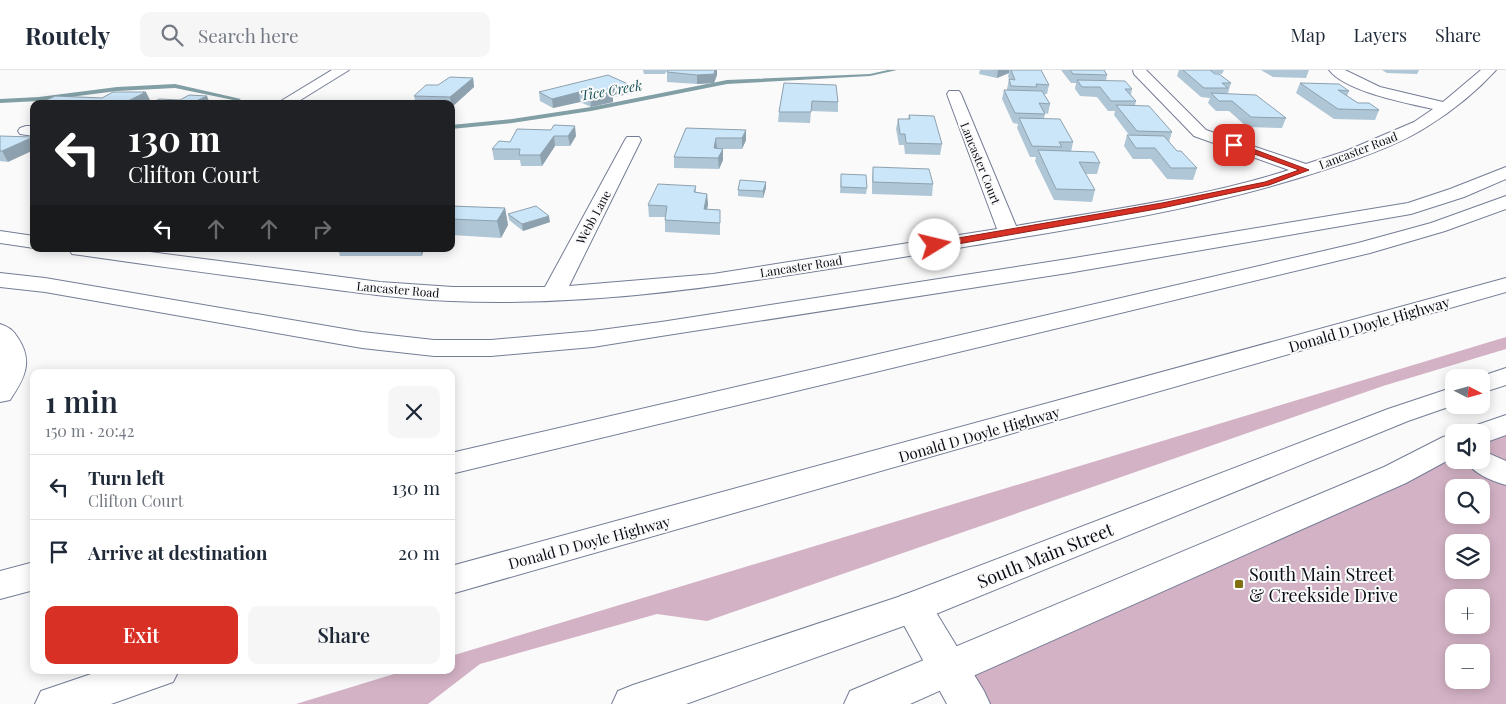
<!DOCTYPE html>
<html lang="en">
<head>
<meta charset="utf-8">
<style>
	body { margin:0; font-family:"Playfair Display",serif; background:#f6f6f7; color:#1f2937; height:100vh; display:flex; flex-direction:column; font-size:19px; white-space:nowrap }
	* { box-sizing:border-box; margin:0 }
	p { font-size:16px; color:#747a83 }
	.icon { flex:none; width:28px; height:28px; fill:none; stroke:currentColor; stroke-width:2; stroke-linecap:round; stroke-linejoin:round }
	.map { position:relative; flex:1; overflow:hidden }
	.side { position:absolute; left:30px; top:299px; width:425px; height:305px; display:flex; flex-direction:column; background:#fff; border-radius:10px; box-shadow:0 2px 12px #0003 }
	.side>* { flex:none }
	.hud { position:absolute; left:30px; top:30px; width:425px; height:152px; border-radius:10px; box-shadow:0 2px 12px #0003; background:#202124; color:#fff; overflow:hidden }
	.needle { width:32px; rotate:96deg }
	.buttons { position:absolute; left:1445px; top:299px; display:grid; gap:10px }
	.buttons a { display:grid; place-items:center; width:45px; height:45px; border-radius:10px; background:#fff; box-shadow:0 2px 12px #0003; font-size:25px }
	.pin { position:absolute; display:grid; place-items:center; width:42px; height:42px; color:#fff; margin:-21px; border-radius:10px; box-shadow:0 2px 8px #0006 }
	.me { position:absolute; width:55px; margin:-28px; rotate:81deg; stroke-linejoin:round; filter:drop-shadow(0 0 4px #0008) }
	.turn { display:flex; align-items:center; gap:18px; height:105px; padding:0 15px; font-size:22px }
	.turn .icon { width:65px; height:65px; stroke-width:2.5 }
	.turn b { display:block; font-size:35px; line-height:42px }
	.lanes { display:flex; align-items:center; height:48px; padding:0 15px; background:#0003; justify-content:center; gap:25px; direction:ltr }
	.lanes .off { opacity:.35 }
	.round { display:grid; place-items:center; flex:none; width:52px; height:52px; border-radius:10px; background:#f6f6f7 }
	.headline { display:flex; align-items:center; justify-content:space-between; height:85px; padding:0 15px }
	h1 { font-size:30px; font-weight:600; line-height:38px }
	.action { display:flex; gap:10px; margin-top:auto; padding:10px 15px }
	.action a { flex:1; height:58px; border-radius:10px; background:#d93025; color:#fff; font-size:20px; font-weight:600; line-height:58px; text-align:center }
	.action a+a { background:#f6f6f7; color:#1f2937 }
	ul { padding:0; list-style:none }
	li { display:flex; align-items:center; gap:15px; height:65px; padding:0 15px; border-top:1px solid #e0e1e3 }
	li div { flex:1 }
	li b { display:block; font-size:19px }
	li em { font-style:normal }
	header { display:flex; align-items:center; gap:30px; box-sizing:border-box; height:70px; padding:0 25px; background:#fff; border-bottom:1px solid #e0e1e3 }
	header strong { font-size:24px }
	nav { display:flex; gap:28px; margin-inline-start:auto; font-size:18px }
	.search { width:350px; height:45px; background:#f6f6f7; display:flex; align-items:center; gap:12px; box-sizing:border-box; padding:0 18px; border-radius:10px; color:#747a83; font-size:19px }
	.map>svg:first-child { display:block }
	.forest { fill:#d3b2c5; fill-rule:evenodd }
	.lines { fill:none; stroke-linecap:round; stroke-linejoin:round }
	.stream { fill:#819fa4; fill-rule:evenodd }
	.minor-casing { stroke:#757d95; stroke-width:2 }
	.secondary-casing { stroke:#757d95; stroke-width:2 }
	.motorway-casing { stroke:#757d95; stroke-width:2 }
	.minor { fill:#fff; fill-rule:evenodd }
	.secondary { fill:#fff; fill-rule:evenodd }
	.motorway { fill:#fff; fill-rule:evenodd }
	.wall { fill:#afc6d6 }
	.shaded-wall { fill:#8ea1ae }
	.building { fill:#cbe6f9; stroke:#8ea1ae }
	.route { fill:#d93025; stroke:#8d1f18 }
	.poi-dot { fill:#81700f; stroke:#fafafa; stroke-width:2 }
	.labels { text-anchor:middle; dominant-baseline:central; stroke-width:4; stroke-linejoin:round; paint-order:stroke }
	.far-street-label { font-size:12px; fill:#090b14; stroke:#fafafa }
	.far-water-label { font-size:14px; font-style:italic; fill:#185458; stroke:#fafafa }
	.street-label { font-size:15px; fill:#090b14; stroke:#fafafa }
	.near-street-label { font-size:18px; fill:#090b14; stroke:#fafafa }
	.near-poi-label { font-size:18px; fill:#090b14; stroke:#fafafa; text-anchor:start }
</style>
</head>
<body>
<header>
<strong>Routely</strong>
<div class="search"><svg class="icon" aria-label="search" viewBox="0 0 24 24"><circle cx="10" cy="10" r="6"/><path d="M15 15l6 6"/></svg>Search here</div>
<nav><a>Map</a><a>Layers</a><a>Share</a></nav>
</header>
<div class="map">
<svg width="1506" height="634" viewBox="0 0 1506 634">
	<rect width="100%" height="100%" fill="#fafafa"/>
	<path class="forest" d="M1506,267v12l-123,37 -676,235 -50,-7 -177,50 -52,40h-132l111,-34h44v-14z
		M1506,354v280h-537l-20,-35 505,-225v16h27v-26zM1454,418h27v27h-27zM1454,472h27v28h-27zM1454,528h27v27h-27zM1454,582h27v28h-27z"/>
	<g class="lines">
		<path class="stream" d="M888,0h9l-27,6 -143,8 -136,27 -79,12 -61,6v-4l61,-6 79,-12 136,-27 143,-6z
			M175,14l66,15 -3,2 -63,-13 -58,3 -78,10 -39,2v-4l39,-2 78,-10z"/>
		<defs>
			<path id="minor" d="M332,0h17l-55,34h-18z
				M1133,0h13l60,60 100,34 40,-13 68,-29 19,-13c-26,-6 -87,-17 -104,-39h16l35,17 63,15 38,-32h15c-19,21 -44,41 -68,56 -27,18 -70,33 -101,43 -125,42 -258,60 -387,82 -163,26 -323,57 -489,50 -56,-2 -111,-11 -167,-18 -68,-9 -136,-18 -204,-28l-8,-1 -3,-5h58l253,33 73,5h92l80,-147 2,-3h12l2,3 -72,146 144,-12 284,-45 -50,-135 2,-3h10l2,3 55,132c91,-16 185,-28 273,-56l-95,-34 -60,-62z
				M26,56h8v10l-14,-2 -2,-3 2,-3z
				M0,161l34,5v12l-34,-5z
				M1481,380l25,11v24c-15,-4 -33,-12 -41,-25h16z
				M913,522l13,4 58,95 6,13h-43l-53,-97 6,-11z"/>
			<path id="secondary" d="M1506,298v17l-25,8v-15h-5z
				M1454,317v18l-46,16 -482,197 -240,86h-74l6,-13 15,-6 268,-89 487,-187z
				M1506,345v20l-25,9v-12h-14l4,-5z
				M1454,364v23l-48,26 -496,221h-66l6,-13 534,-224 59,-30z"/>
			<path id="motorway" d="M1506,97v12l-42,18 -53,17 -343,59 -407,63 -68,11 -102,9h-57l-72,-8 -317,-56 -45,-5v-14l45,5 317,54 72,8h57l102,-9 68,-9 407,-63 340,-56 42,-14z
				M1506,126v13l-61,22 -75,22 -919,221v-21l907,-210 73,-20z
				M1506,208v14l-1055,302v-28z
				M0,254c9,3 13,6 18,14 16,24 6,41 -8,62l-10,2z
				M34,492v28l-34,9v-28z
				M103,600h76l-6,12 -62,22h-76l6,-13z"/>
		</defs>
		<use href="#minor" class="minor-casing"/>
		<use href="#secondary" class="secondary-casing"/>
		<use href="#motorway" class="motorway-casing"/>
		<use href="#minor" class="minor"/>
		<use href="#secondary" class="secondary"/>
		<use href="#motorway" class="motorway"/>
	</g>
	<path class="wall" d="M643,0h24l-2,4h-21z
		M668,0h49v5l-3,8 -17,1 -30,-2v-10z
		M980,0h61l8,15 -2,9h-3l6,10 -2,10 -3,-1 -1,6 29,23 -2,10 29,11 -3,11h-12l10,16 -3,12 -38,-2 -19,-39 1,-4h-6l-13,-29 1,-4 -5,-1 -11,-24 2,-9h3v-1l2,-10 -1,-3 1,-3 -12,5 -18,-4z
		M1061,0h43l3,5 -1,6 26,8 -1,6 5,6 -1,4 37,27 -3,10 8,9 20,17 -4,12 -26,-1 -16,-20h-18l-9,-13 3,-11h2l-15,-20 1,-4h-7l-11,-14 -17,-1 -5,-7 1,-6h-5z
		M1179,0h45l-2,4 -8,-1 17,10 -3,10h-1l-1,1 60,24 -4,10 -35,-1 -18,-16h-13l-8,-8 2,-5 -9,-1 -24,-21z
		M1261,0h48l-3,8 -33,-1z
		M1382,0h37l-2,4 -30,-1z
		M473,8l1,9 -22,20 -1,-3h-35l-2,-8 24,-11z
		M784,13l54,19v10l-27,-1 -1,12 -32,-1 1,-10z
		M1300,13l49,8 -2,5 11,7 21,7 -4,10 -41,-1 -38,-26z
		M628,14l1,10 -16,3v5l-22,5 -11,-5 -27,6 -13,-7 -1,-9z
		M909,45l33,29 -2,11 -35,-1 -1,-9h-5l-3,-16 2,-10h10z
		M686,58l60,2v10l-4,9h-25h6v11l-4,9 -45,-1v-11z
		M517,59l59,7 -6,10h-15l-13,20h-21l-1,-6h-26l-2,-11 18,-7z
		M0,66l8,26 -8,-1z
		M873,97l60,17 -1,12 -60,-2v-16z
		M841,104l26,14 -1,6 -26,-1z
		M696,116v6l11,2 1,11 -1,4 13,1v25l-55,-3v-15h-16l-1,-12z
		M766,118l-3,10 -25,-2v-6z
		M451,136l54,2 3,17 -7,13 -50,-3z
		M508,144l42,8 -27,9 -14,-11z
		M338,179h89l-4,3 -1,4h-82z"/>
	<path class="shaded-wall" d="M715,0h2v5l-3,8 -17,1v-9z
		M998,0h11v3l-12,5z
		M473,8l1,9 -22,20 -2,-10z
		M628,14l1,10 -16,3v5l-22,5 -1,-10 17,-8z
		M144,22l1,1 1,-1 5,10 -4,2h-25z
		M579,22l1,10 -27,6 -1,-9z
		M207,26l3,8 -12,-4z
		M229,31l1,3h-7z
		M575,56l1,10 -6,10 -2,-10z
		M746,60v10l-4,9v-11z
		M554,66l1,10 -13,20 -2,-11z
		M33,67l1,1v12l-26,12 -6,-11z
		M716,68l1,11 -3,10v-11z
		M723,79v11l-4,9 -1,-11z
		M766,112v6l-3,10v-7z
		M707,124l1,11 -4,16v-12z
		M505,138l3,17 -7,13 -4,-17z
		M549,146l1,6 -27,9 -1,-7z
		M420,179h7l-4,3 -1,4z"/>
	<path class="building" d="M668,0h47l-1,4 -17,1 -30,-3z
		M1011,0h30l8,15 -13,-1 1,3 -26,-1 -2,-7 6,1z
		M1070,0h34l3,5 -34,-1z
		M1183,0h27l5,4h4l12,9h-9l6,5h-24z
		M608,5l20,9 -21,5 5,3 -22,5 -11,-5 -27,7 -13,-7z
		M450,7l23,1 -23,19 -36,-1 12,-11h12z
		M1077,10l48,1 7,8h-7l11,12h-25l-11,-14h-18z
		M784,13l52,2 2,17 -26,-1 -1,11h-32z
		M1300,13l39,1 10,7 -11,-1 20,13h11l10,7 -41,-1z
		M1004,20l38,1 8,13 -11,-1 6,11 -30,-1z
		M113,22h31h-1h3l-24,12h-84l17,-8 47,2z
		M1211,23l45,2 30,23 -35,-1 -19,-16h-13z
		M189,25l18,1 -9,4 31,1 -6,3h-73l9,-5 21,1z
		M1116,35l33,1 23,26 -35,-1z
		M909,45l25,1 8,28 -36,-1 -1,-9h-5l-2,-15h12z
		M1019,48l41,1 13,23h-14l3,5 -30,-1z
		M554,55l21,1 -7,10h-14l-14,19h-21l1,-6h-28l7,-8 11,1 7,-13 34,1z
		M686,58l60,2 -4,8h-26l-2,10 9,1 -5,9 -44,-1z
		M1127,65l37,1 13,15h4l16,17h-26l-16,-20h-19z
		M0,66l33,1 -31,14h-2z
		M1038,80l56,2 6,11 -21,-1 16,28 -39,-1z
		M873,97l56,2 4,15 -60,-2z
		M841,104l25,1 1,13 -26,-1z
		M740,110l26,2 -3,9 -25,-1z
		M658,114l38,2 -2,6 13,2 -3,15 16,1v13l-55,-3 2,-14 -19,-1z
		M451,136l54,2 -8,13 -46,-2z
		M536,136l13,10 -27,8 -14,-10z"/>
	<path class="route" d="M1232,73h5l72,27 -40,15 -107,23 -227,40 -4,-3 4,-3 227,-39 103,-21 34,-12 -67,-24z"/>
	<rect class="poi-dot" x="1234" y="509" width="10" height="10" rx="2.5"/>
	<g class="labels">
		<g class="far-street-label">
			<text transform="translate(1358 80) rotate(-21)">Lancaster Road</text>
			<text transform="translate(981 93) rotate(68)">Lancaster Court</text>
			<text transform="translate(593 147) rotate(-62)">Webb Lane</text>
			<text transform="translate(801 196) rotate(-9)">Lancaster Road</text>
			<text transform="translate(398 219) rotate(5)">Lancaster Road</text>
		</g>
		<g class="far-water-label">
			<text transform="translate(611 20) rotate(-10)">Tice Creek</text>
		</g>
		<g class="street-label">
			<text transform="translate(1369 254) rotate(-16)">Donald D Doyle Highway</text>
			<text transform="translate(979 364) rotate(-16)">Donald D Doyle Highway</text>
			<text transform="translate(589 472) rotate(-15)">Donald D Doyle Highway</text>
		</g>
		<g class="near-street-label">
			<text transform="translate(1045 485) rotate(-22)">South Main Street</text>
		</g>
		<g class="near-poi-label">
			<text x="1249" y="504">South Main Street<tspan x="1249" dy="21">&amp; Creekside Drive</tspan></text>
		</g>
	</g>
</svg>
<div class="buttons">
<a><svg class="needle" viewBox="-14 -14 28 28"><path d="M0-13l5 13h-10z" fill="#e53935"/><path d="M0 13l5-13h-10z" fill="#747a83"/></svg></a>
<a><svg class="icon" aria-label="sound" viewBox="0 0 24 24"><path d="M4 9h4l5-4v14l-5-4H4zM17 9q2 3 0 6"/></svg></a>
<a><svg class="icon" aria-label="search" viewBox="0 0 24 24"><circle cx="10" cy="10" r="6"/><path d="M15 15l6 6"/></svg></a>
<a><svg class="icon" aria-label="layers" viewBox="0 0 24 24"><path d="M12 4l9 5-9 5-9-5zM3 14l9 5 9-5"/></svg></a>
<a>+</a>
<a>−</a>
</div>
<div class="pin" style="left:1234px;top:75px;background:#d93025"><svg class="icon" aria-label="arrive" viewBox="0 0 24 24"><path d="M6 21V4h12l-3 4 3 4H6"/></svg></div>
<svg class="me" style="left:935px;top:175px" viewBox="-20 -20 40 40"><circle r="19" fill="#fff"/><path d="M0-13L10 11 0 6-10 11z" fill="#d93025"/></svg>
<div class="hud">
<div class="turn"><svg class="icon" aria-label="left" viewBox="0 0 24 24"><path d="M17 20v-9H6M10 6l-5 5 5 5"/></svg><div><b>130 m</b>Clifton Court</div></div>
<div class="lanes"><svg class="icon" aria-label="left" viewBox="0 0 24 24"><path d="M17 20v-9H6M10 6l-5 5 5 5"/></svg><svg class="icon off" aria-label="ahead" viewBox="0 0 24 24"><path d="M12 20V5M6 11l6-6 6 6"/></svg><svg class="icon off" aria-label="ahead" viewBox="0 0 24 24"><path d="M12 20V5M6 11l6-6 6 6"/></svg><svg class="icon off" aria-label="right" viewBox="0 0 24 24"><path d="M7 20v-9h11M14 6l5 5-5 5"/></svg></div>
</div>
<section class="side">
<div class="headline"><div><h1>1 min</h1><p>150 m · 20:42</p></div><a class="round"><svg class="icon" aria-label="close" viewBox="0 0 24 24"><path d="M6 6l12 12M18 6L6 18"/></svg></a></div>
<ul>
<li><svg class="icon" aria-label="left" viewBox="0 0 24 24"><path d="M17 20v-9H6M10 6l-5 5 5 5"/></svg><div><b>Turn left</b><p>Clifton Court</p></div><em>130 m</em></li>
<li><svg class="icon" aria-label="arrive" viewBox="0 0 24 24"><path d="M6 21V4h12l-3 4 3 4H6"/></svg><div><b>Arrive at destination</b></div><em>20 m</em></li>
</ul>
<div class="action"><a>Exit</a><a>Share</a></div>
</section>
</div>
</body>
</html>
